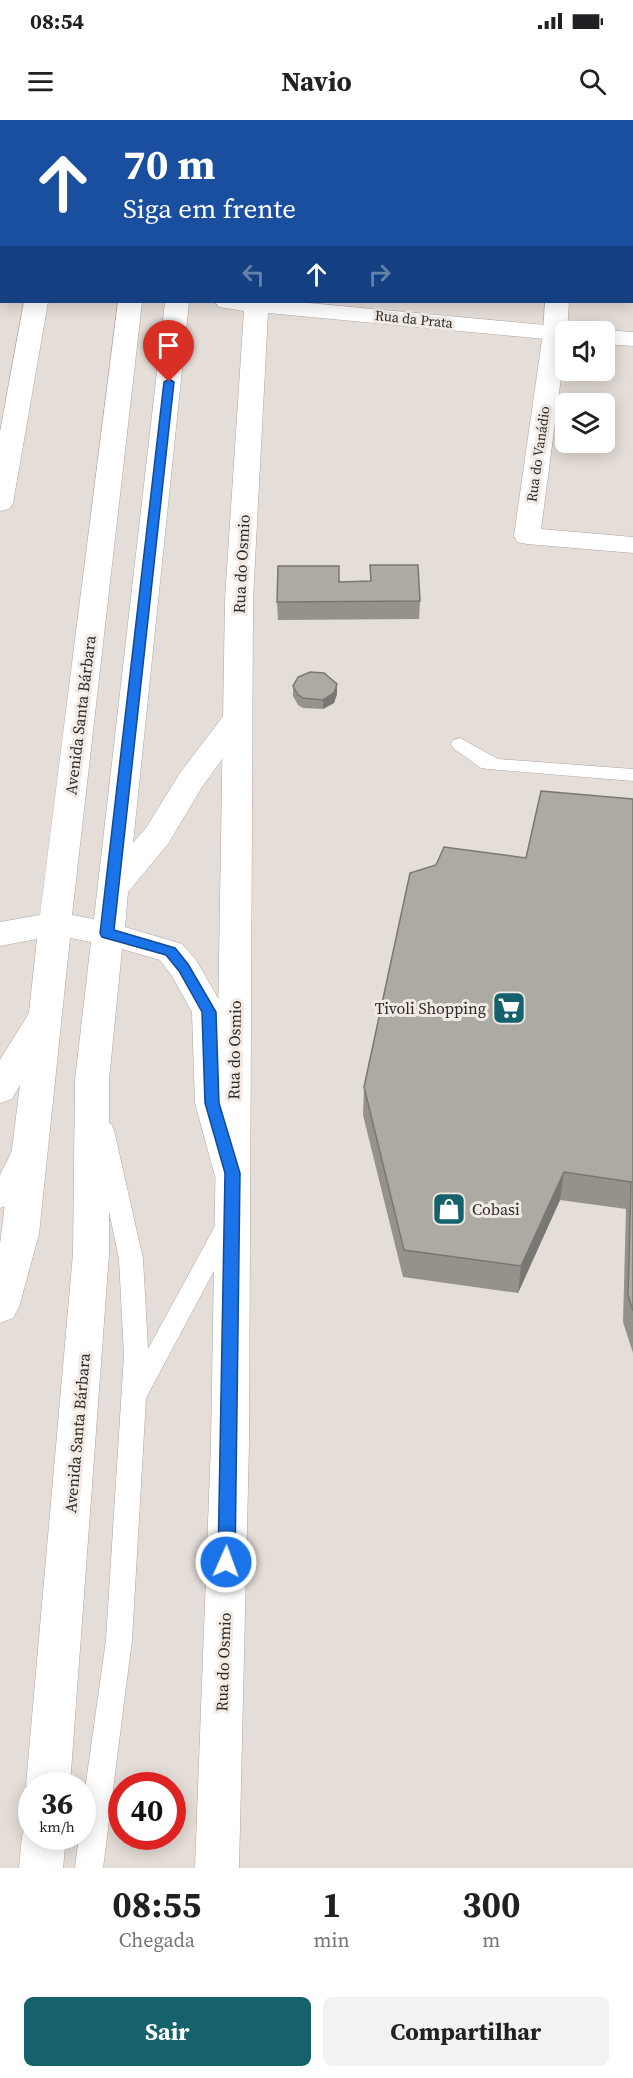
<!DOCTYPE html>
<html lang="pt">
<head>
<meta charset="utf-8">
<style>
	body { margin:0; font-family:"Source Serif 4",serif; background:#f2f2f2; color:#202124; height:100vh; display:flex; flex-direction:column; font-size:22px; white-space:nowrap }
	* { box-sizing:border-box; margin:0 }
	p { font-size:20px; color:#757577 }
	.icon { flex:none; width:33px; height:33px; fill:none; stroke:currentColor; stroke-width:2; stroke-linecap:round; stroke-linejoin:round }
	.map { position:relative; height:1748px; overflow:hidden }
	.drawer { display:flex; flex-direction:column; background:#fff; flex:1 }
	.drawer>* { flex:none }
	.banner { position:absolute; left:0px; top:0px; width:633px; height:183px; box-shadow:0 3px 15px #0003; background:#1a4fa0; color:#fff; overflow:hidden }
	.controls { position:absolute; left:555px; top:201px; display:grid; gap:12px }
	.controls a { display:grid; place-items:center; width:60px; height:60px; border-radius:9px; background:#fff; box-shadow:0 3px 15px #0003; font-size:30px }
	.speed { position:absolute; left:18px; top:1652px; display:flex; gap:12px; font-size:30px; font-weight:700; text-align:center }
	.speed>* { display:grid; place-content:center; width:78px; height:78px; border-radius:50%; background:#fff; box-shadow:0 3px 15px #0003; line-height:1 }
	.speed small { font-size:15px; font-weight:400 }
	.speed .limit { border:9px solid #d22; background:#fff; color:#111 }
	.pin { position:absolute; display:grid; place-items:center; width:51px; height:51px; color:#fff; margin:-62px -26px; border-radius:50% 50% 50% 0; rotate:-45deg; box-shadow:0 0 6px #0007 }
	.pin .icon { rotate:45deg }
	.me { position:absolute; width:66px; margin:-33px; rotate:2deg; stroke-linejoin:round; filter:drop-shadow(0 0 4px #0008) }
	.turn { display:flex; align-items:center; gap:21px; height:126px; padding:0 24px; font-size:27px }
	.turn .icon { width:78px; height:78px; stroke-width:2.5 }
	.turn b { display:block; font-size:42px; line-height:51px }
	.lanes { display:flex; align-items:center; height:57px; padding:0 24px; background:#0003; justify-content:center; gap:30px; direction:ltr }
	.lanes .off { opacity:.35 }
	.eta { display:flex; justify-content:space-evenly; align-items:center; height:102px; text-align:center }
	.eta b { font-size:36px; font-weight:700; line-height:42px }
	.primary-button { display:flex; gap:12px; margin-top:auto; padding:12px 24px }
	.primary-button a { flex:1; height:69px; border-radius:9px; background:#15626c; color:#fff; font-size:24px; font-weight:700; line-height:69px; text-align:center }
	.primary-button a+a { background:#f2f2f2; color:#202124 }
	.status { display:flex; justify-content:space-between; align-items:center; height:42px; padding:0 30px; background:#fff; direction:ltr }
	.status svg { height:16px; fill:currentColor }
	header { display:flex; justify-content:space-between; align-items:center; height:78px; padding:0 24px; background:#fff; font-size:27px; font-weight:700 }
	.map>svg:first-child { display:block }
	.lines { fill:none; stroke-linecap:round; stroke-linejoin:round }
	.service-casing { stroke:#ada6a2; stroke-width:1 }
	.minor-casing { stroke:#ada6a2; stroke-width:1 }
	.tertiary-casing { stroke:#ada6a2; stroke-width:1 }
	.primary-casing { stroke:#ada6a2; stroke-width:1 }
	.service { fill:#fff; fill-rule:evenodd }
	.minor { fill:#fff; fill-rule:evenodd }
	.tertiary { fill:#fff; fill-rule:evenodd }
	.primary { fill:#fff; fill-rule:evenodd }
	.wall { fill:#95928c }
	.shaded-wall { fill:#797772 }
	.building { fill:#adaaa3; stroke:#797772; stroke-width:1.5 }
	.route { fill:#1a73e8; stroke:#114b97; stroke-width:1.5 }
	.labels { text-anchor:middle; dominant-baseline:central; stroke-width:6; stroke-linejoin:round; paint-order:stroke }
	.far-street-label { font-size:14px; fill:#2d2a28; stroke:#f1eae5 }
	.street-label { font-size:16px; fill:#2d2a28; stroke:#f1eae5 }
	.poi-label { font-size:16px; fill:#2d2a28; stroke:#f1eae5; text-anchor:end }
</style>
</head>
<body>
<div class="status"><b>08:54</b><svg viewBox="0 0 49 12"><path d="M0 12V9h3v3zM5 12V6h3v6zM10 12V3h3v9zM15 12V0h3v12zM26 1h20v11H26zM47 4h2v5h-2z"/></svg></div>
<header><svg class="icon" aria-label="menu" viewBox="0 0 24 24"><path d="M4 6h16M4 12h16M4 18h16"/></svg>Navio<svg class="icon" aria-label="search" viewBox="0 0 24 24"><circle cx="10" cy="10" r="6"/><path d="M15 15l6 6"/></svg></header>
<div class="map">
<svg width="633" height="1748" viewBox="0 0 633 1748">
	<rect width="100%" height="100%" fill="#e4ddd8"/>
	<g class="lines">
		<defs>
			<path id="service" d="M460,618l38,21 135,10v12l-145,-12 -7,-1 -28,-20 -2,-4 2,-4z
				M103,1001l8,3 3,6 29,129 5,90 72,-132 8,-2 8,2 3,7 -93,174 -14,242 -29,228h-28l4,-32h3v-25l24,-171 18,-285 -5,-96 -27,-129 3,-6z
				M20,1028l8,3 3,6 -23,48 -8,3v-33l12,-24z"/>
			<path id="minor" d="M561,0h22v2h-22z
				M545,182h24l-2,30 -26,197 92,8v16l-106,-9 -10,-2 -3,-6 29,-203z"/>
			<path id="tertiary" d="M54,0h22v2h-22z
				M256,0h22v2h-22z
				M632,54h1v14h-1z
				M0,145h2v14h-2z
				M24,182h24l-35,201 -4,6 -9,2v-79z
				M215,182h83l268,25 10,5h-10v9l-298,-28 -15,286 -4,845 -10,424h-44l16,-424 14,-845 19,-288 -25,-4z
				M604,210l29,2v14l-29,-2v-12h-7z"/>
			<path id="primary" d="M143,0h22l-22,2z
				M182,0h22v2h-22z
				M118,182h24l-70,613 22,4 71,-617h24l-56,541 13,-15 34,-55 47,-62 10,-3 10,3 5,7 -50,69 -34,57 -40,48 -3,35 57,17 14,16 30,52 3,91 21,70 -5,10 -13,4 -13,-4 -5,-10 -19,-70 -3,-91 -20,-36 -12,-16 -38,-11 -13,131v174l-39,531h-38v12l-6,-12 47,-531 2,-174 16,-138 -21,-4 -31,296 -20,73 -6,11 -13,5v-79l20,-159 -8,14 -12,4v-43l29,-47 8,-74 -37,7v-24l40,-7z
				M32,1699v17h34l-3,32h-44l3,-32 6,-16z"/>
		</defs>
		<use href="#service" class="service-casing"/>
		<use href="#minor" class="minor-casing"/>
		<use href="#tertiary" class="tertiary-casing"/>
		<use href="#primary" class="primary-casing"/>
		<use href="#service" class="service"/>
		<use href="#minor" class="minor"/>
		<use href="#tertiary" class="tertiary"/>
		<use href="#primary" class="primary"/>
	</g>
	<path class="wall" d="M370,445l50,36 -1,18 -141,1 -1,-18 62,-20 31,-1z
		M293,566l44,8 -3,9 -11,6 -20,-1 -5,-3 -5,-9z
		M633,679v554l-10,-31 3,-113 -66,-9 -42,93 -115,-16 -40,-162 1,-28 162,-229z"/>
	<path class="shaded-wall" d="M2,41v15l-2,9v-15z
		M337,564v10l-3,9 -11,6v-9z
		M564,1052l-4,28 -42,93 3,-27z"/>
	<path class="building" d="M0,19h2v22l-2,9z
		M370,445h48l2,36 -143,1 1,-36h61v16l32,-1z
		M310,552l14,1 13,11 -3,9 -11,7 -20,-2 -5,-3 -5,-9 5,-9z
		M541,671l92,8v512l-5,-16 3,-113 -67,-10 -43,94 -117,-16 -40,-163 46,-214 26,-8 8,-18 82,11z"/>
	<path class="route" d="M169,259l5,3 -60,548 61,18 13,16 28,48 3,91 21,70 -5,389 -3,5 -6,2 -6,-2 -2,-5 7,-389 -20,-70 -3,-91 -23,-41 -13,-16 -64,-18 -2,-4 64,-551z"/>
	<defs>
		<symbol id="supermarket-square" viewBox="-11 -11 22 22"><rect x="-9" y="-9" width="18" height="18" rx="4" fill="#15626c" stroke="#f1eae5"/><path d="M-6-5.5h2.5l.6 2H6L4.5 2H-2.5L-4.4-4H-6ZM-1.5 3.2a1.3 1.3 0 1 0 .1 0ZM3 3.2a1.3 1.3 0 1 0 .1 0Z" fill="#fff"/></symbol>
		<symbol id="shop-square" viewBox="-11 -11 22 22"><rect x="-9" y="-9" width="18" height="18" rx="4" fill="#15626c" stroke="#f1eae5"/><path d="M-5-2.5h2.3a2.7 3.5 0 0 1 5.4 0H5L5.5 6h-11ZM-1.5-2.5h3a1.5 2.3 0 0 0-3 0Z" fill="#fff"/></symbol>
	</defs>
	<g fill-rule="evenodd">
		<use href="#supermarket-square" x="490" y="869" width="38" height="38"/>
		<use href="#shop-square" x="430" y="1070" width="38" height="38"/>
	</g>
	<g class="labels">
		<g class="far-street-label">
			<text transform="translate(414 199) rotate(6)">Rua da Prata</text>
			<text transform="translate(538 334) rotate(-82)">Rua do Vanádio</text>
		</g>
		<g class="street-label">
			<text transform="translate(241 444) rotate(-87)">Rua do Osmio</text>
			<text transform="translate(80 595) rotate(-83)">Avenida Santa Bárbara</text>
			<text transform="translate(234 930) rotate(-89)">Rua do Osmio</text>
			<text transform="translate(77 1313) rotate(-85)">Avenida Santa Bárbara</text>
			<text transform="translate(223 1542) rotate(-88)">Rua do Osmio</text>
		</g>
		<g class="poi-label">
			<text x="486" y="888">Tivoli Shopping</text>
			<text x="472" y="1089" text-anchor="start">Cobasi</text>
		</g>
	</g>
</svg>
<div class="controls">
<a><svg class="icon" aria-label="sound" viewBox="0 0 24 24"><path d="M4 9h4l5-4v14l-5-4H4zM17 9q2 3 0 6"/></svg></a>
<a><svg class="icon" aria-label="layers" viewBox="0 0 24 24"><path d="M12 4l9 5-9 5-9-5zM3 14l9 5 9-5"/></svg></a>
</div>
<div class="speed"><div>36<small>km/h</small></div><div class="limit">40</div></div>
<div class="pin" style="left:169px;top:262px;background:#d93025"><svg class="icon" aria-label="arrive" viewBox="0 0 24 24"><path d="M6 21V4h12l-3 4 3 4H6"/></svg></div>
<svg class="me" style="left:226px;top:1442px" viewBox="-20 -20 40 40"><circle r="17" fill="#1a73e8" stroke="#fff" stroke-width="3"/><path d="M0-11L8 9 0 5-8 9z" fill="#fff"/></svg>
<div class="banner">
<div class="turn"><svg class="icon" aria-label="ahead" viewBox="0 0 24 24"><path d="M12 20V5M6 11l6-6 6 6"/></svg><div><b>70 m</b>Siga em frente</div></div>
<div class="lanes"><svg class="icon off" aria-label="left" viewBox="0 0 24 24"><path d="M17 20v-9H6M10 6l-5 5 5 5"/></svg><svg class="icon" aria-label="ahead" viewBox="0 0 24 24"><path d="M12 20V5M6 11l6-6 6 6"/></svg><svg class="icon off" aria-label="right" viewBox="0 0 24 24"><path d="M7 20v-9h11M14 6l5 5-5 5"/></svg></div>
</div>
</div>
<section class="drawer">
<div class="eta">
<div><b>08:55</b><p>Chegada</p></div>
<div><b>1</b><p>min</p></div>
<div><b>300</b><p>m</p></div>
</div>
<div class="primary-button"><a>Sair</a><a>Compartilhar</a></div>
</section>
</body>
</html>
